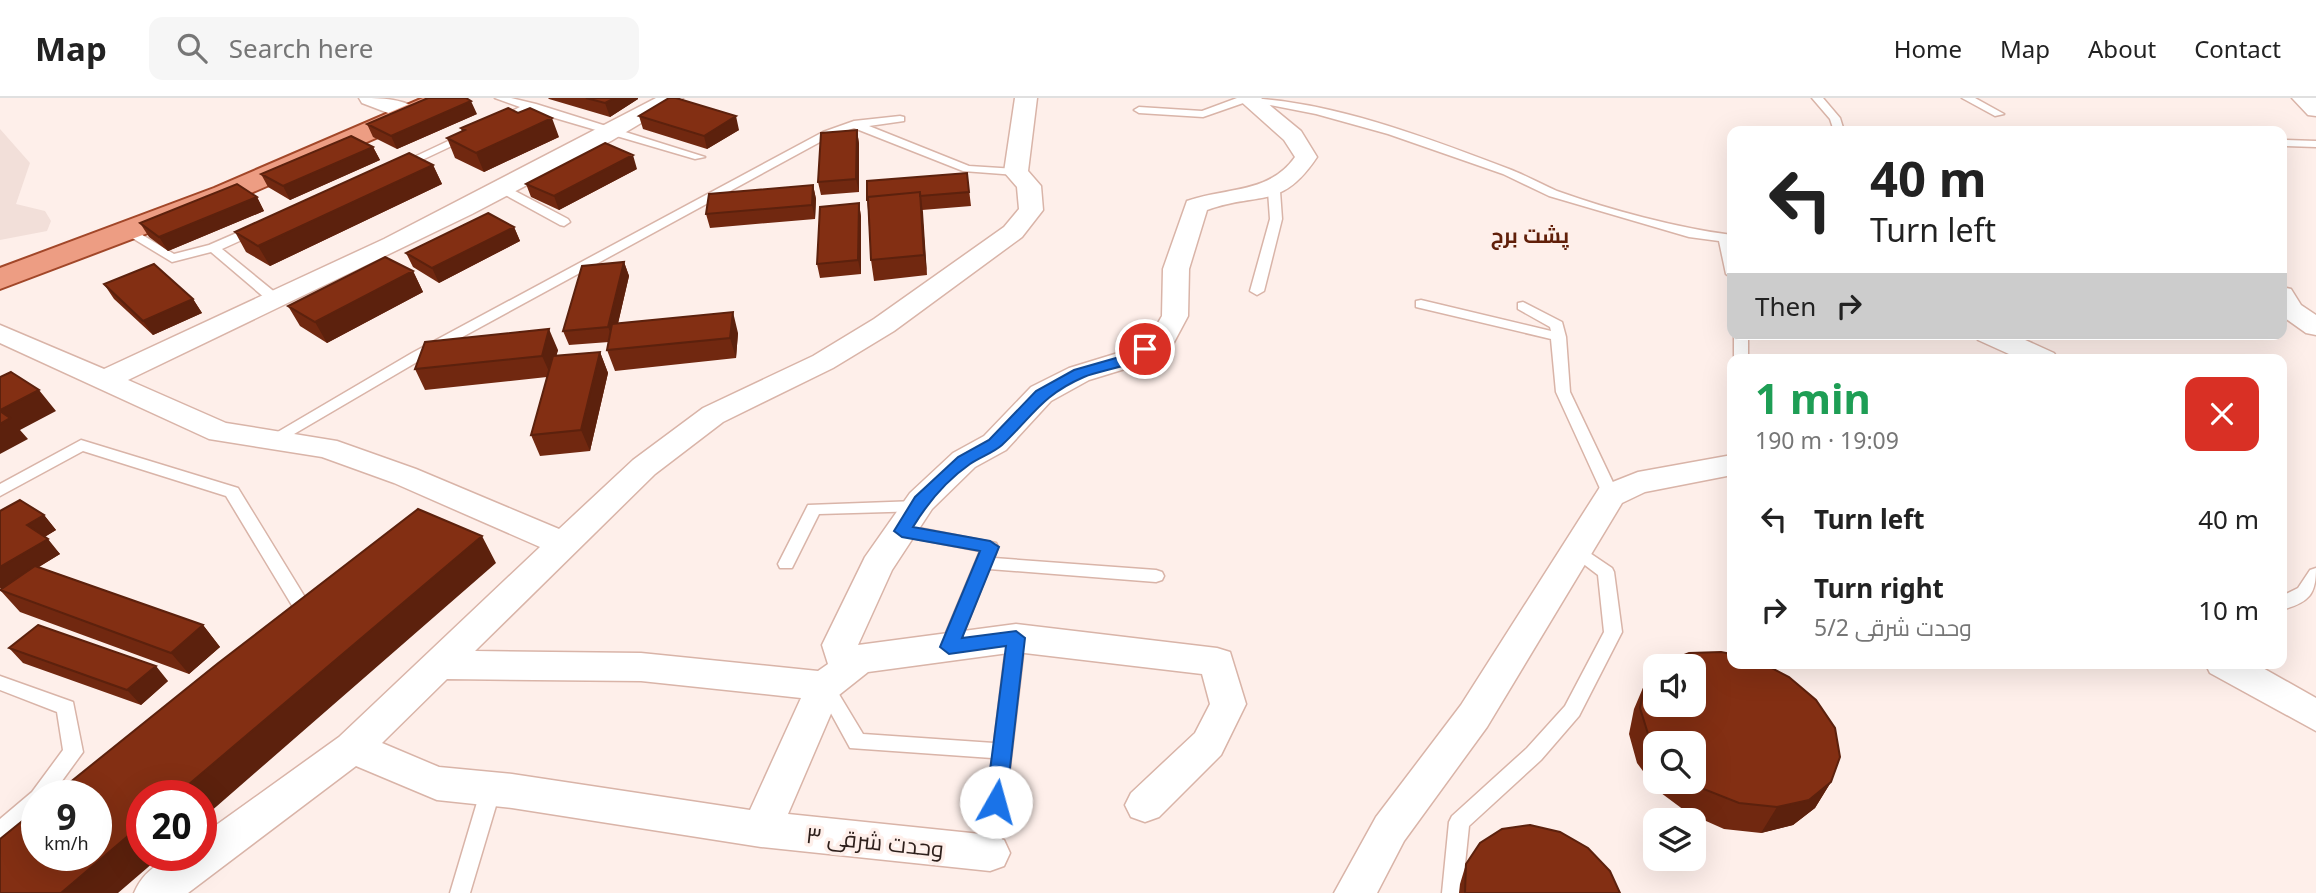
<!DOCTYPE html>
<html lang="en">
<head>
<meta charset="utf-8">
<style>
	body { margin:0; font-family:"Noto Sans",Cairo,sans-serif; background:#f6f6f6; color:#222; height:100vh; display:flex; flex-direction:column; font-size:26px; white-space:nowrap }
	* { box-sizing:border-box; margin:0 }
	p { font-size:23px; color:#767676 }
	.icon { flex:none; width:38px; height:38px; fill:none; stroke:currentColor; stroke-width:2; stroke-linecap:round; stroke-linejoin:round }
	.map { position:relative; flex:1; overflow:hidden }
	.side { position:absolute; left:1727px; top:256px; width:560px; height:315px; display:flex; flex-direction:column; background:#fff; border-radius:14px; box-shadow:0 7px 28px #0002 }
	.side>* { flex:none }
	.hud { position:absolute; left:1727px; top:28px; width:560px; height:214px; border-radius:14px; box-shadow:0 7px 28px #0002; background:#fff; color:#222; overflow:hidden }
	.tools { position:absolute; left:1643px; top:556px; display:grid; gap:14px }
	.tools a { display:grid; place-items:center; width:63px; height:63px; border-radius:14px; background:#fff; box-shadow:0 7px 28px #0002; font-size:35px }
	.speed { position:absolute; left:21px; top:682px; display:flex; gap:14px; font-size:35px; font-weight:700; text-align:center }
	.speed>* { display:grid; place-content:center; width:91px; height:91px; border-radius:50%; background:#fff; box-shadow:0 7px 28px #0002; line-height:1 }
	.speed small { font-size:18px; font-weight:400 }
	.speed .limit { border:10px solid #d22; background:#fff; color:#111 }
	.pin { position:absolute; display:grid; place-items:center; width:60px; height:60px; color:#fff; margin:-30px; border:4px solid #fff; border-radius:50%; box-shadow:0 2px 7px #0007 }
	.me { position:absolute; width:77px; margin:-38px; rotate:7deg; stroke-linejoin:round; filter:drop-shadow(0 0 5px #0008) }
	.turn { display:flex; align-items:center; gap:24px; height:147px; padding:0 28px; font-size:32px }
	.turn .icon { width:91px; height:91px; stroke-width:2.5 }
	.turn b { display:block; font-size:49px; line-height:60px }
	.then { display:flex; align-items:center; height:66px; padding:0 28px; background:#0003; gap:14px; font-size:26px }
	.round { display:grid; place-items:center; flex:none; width:74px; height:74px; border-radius:14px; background:#f6f6f6 }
	.headline { display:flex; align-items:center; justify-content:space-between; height:119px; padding:0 28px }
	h1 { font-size:42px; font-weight:700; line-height:52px; color:#1e9e55 }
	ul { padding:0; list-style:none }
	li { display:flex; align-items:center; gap:21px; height:91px; padding:0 28px }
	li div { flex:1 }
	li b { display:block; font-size:26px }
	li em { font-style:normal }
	header { display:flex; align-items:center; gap:42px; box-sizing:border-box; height:98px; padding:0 35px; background:#fff; border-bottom:2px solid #e0e0e0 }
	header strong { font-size:33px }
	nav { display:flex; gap:38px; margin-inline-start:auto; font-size:24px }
	.search { width:490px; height:63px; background:#f6f6f6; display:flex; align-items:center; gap:18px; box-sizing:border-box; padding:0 24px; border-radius:14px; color:#767676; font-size:26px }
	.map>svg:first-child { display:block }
	.built { fill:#f2dfd9 }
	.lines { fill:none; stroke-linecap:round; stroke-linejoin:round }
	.service-casing { stroke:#d9b4a8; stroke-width:3 }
	.minor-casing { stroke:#d9b4a8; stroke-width:3 }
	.primary-casing { stroke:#a24729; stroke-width:4 }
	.service { fill:#fff; fill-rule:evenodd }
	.minor { fill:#fff; fill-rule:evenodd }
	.primary { fill:#ed9d83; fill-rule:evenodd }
	.wall { fill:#712810; fill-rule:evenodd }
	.shaded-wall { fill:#5c210d }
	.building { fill:#832f13; stroke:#5c210d; stroke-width:2 }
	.route { fill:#1a73e8; stroke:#114b97; stroke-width:2 }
	.labels { text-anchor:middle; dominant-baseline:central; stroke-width:7; stroke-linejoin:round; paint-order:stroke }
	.far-district-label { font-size:21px; font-weight:bold; fill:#611f09; stroke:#feefea }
	.near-street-label { font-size:23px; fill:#2d1f1b; stroke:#feefea }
</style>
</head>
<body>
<header>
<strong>Map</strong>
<div class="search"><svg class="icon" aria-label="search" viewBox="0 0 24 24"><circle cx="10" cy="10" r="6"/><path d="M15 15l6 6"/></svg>Search here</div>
<nav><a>Home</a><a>Map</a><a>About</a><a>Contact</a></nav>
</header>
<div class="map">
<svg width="2316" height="795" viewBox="0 0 2316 795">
	<rect width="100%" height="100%" fill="#feefea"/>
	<path class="built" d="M0,31l30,34 -14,41 29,7 6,10 -4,10 -47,9z"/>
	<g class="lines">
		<defs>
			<path id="service" d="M495,0h16l25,6 169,53 -10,2 -164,-48 -27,12h-8v-4l24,-12z
				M1237,0c87,0 191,40 272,71 16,6 32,15 48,22 53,19 120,37 175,44v43l-6,-4 -7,-33 -30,-4 -140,-41 -46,-22 -115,-40 -72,-20 -67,-13 -46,16 -64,-4 -5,-3 5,-3 63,4z
				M1812,0h11l17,20 4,13h-10l-4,-12z
				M1962,0h13l29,16 -9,2z
				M900,18l4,1v4l-35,5 100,40 47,3 6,3 -6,3 -53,-4 -109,-43 -23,8 -409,223 -145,85h-10l-3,-4 148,-87 411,-221 31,-11z
				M463,36l10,2 -68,32 -10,-2z
				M2282,42l34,1v6l-34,-1z
				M502,86l66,35 2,3 -6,4 -4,-1 -62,-34v-6z
				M1274,89l6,4 2,28 -18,72 -7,4 -7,-4 20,-72 -2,-28z
				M255,127l6,4 -2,3 -37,17 60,49v6h-10l-61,-52 -39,10 -48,-29 6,-4 4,1 40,24 35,-9z
				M1421,202l130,31 -1,-4 -32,-18v-6l5,-1 39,20 4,15 4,55 49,103 -2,4 -6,1 -8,-5 -47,-103 -5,-53 -135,-32v-6z
				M1734,236h14v25h-14z
				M81,342l157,48 76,124 3,5 -3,5h-12l-76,-126 -143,-45 -83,45v-12z
				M917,403l6,2 2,4 -2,4 -104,3 -27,54h-12l-2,-4 30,-59z
				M903,427l93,18 2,4 -4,11 162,12 6,2 2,4 -2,4 -6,2 -167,-13 -31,78 -3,5 -6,2 -6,-2 -3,-5 40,-96 -83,-16 -2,-4z
				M1575,445l37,25 2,4 8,60 -43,84 -38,44 -72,66 -7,67h-20l7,-71 3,-6 75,-68 38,-42 39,-74 -6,-57 -29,-22 -2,-4 2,-4z
				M2316,470c0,27 -7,34 -34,42v-14l16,-8 12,-18z
				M1016,533l6,2 3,5 -25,215 -3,6 -7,3 -7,-3 -3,-6 12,-95 -142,-10 -34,-62 3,-5 6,-2 6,2 32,53 131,9 13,-105 3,-5z
				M0,578l73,26 10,50 -32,44h-14v16l-30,26 -7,3v-22l32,-27 31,-42 -6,-38 -57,-22z
				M491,683l7,2 3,6 -31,104h-20l31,-104 3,-6z"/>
			<path id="minor" d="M359,0c20,0 50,0 64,16l-3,5h-16l-42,-16z
				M656,0h27l-72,43 -139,73 -344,166 98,43 111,18 79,28 143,60 74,-69 70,-52 110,-52 61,-37 130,-92 15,-18 -2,-22 -13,-15 11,-74h22l-9,73 13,15 2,24 -21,27 -128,94 -61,37 -110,54 -68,52 -180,177 166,2 177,18 10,-7 -6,-19 43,-88 45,-64 43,-40 31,-17 47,-49 38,-19 49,-15 33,-18 11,-19 1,-47 24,-68c39,-14 82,-7 108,-44l-11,-17 -47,-42h24l40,33 16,26c-36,54 -58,34 -110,53l-18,59 -1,47 -16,30 -34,19 -49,15 -38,21 -45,49 -31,17 -43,42 -40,61 -34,75 158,-21 201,24 13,4 16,52 -25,51 -62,62 -14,5 -14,-5 -6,-12 6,-12 64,-60 15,-29 -8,-30 -186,-22 -148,20 -29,23 -51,119 202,21 14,5 6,13 -6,13 -14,5 -229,-24 -249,-39 -75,-8 -81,-34 -168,127h-54c13,-30 37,-37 67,-37v-20l138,-99 201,-190 -146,-64 -72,-26 -113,-18 -209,-96v-18l104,44 280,-130zM447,581l194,2 160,17 -51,112 -238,-36 -73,-7 -57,-24z
				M2292,0h24v18l-8,-1z
				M2282,189l9,2 10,16 15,10v20l-10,-2 -24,-17z
				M1974,236h38l42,19 4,6h-38l-42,-19z
				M1732,357v20l-87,17 -23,11 -135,224 -83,114 -27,52h-43l42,-76 85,-112 139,-218 38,-15z
				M2205,565h49l62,35v33l-106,-58z"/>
			<path id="primary" d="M423,0h34l-4,6 -218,96 -235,89v-21l214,-80z"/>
		</defs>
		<use href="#service" class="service-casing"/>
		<use href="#minor" class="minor-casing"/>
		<use href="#primary" class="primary-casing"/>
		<use href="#service" class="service"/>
		<use href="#minor" class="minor"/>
		<use href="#primary" class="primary"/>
	</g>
	<path class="wall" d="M548,0h90v1l-28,18 -61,-18z
		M477,16l-80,35 -24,-12 -6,-13z
		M639,18l100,14 -32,19 -64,-20z
		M461,30l98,9 -75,35 -29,-14 -8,-20 15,-6z
		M857,32l2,14v48l-38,3 -3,-13z
		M373,49l7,13 -90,40 -22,-13 -7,-13z
		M433,67l9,19 -172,82 -24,-14 -11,-20z
		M637,71l-78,41 -28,-13 -5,-13z
		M967,75l4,33 -49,4 5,65 -53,6 -3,-21 -3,-50 -1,-10z
		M813,87l3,14 -1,20 -105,9 -4,-14z
		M257,99l7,14 -96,40 -19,-14 -9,-14z
		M859,105l2,14v57l-41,4 -3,-14z
		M514,129l6,14 -81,42 -26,-16 -7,-14z
		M624,164l5,14 -11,47 120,10 -2,25 -121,13 -8,-21 2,-8 -40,3 -6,-14z
		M413,173l10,21 -96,51 -27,-17 -12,-20z
		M104,186l89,15 9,14 -49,22 -39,-36z
		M558,252l-2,6 44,-4 8,21 -18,78 -50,5 -9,-21 16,-58 -122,13 -10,-21z
		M0,413l44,4 12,15 -12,7 16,17 -21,13 164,58 17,22 -31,27 -169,-62 -20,-22 2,-1 -2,-1z
		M9,550l159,33 -27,24 -118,-42z
		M1645,585l186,99 -16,26 -22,17 -32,8 -37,-4 -36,-16 -31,-23 -20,-27 -8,-29 5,-25zM1656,646l38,38h-38z
		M1466,766l154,29h-161l1,-9z"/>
	<path class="shaded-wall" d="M615,0h23v1l-28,18 -5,-14z
		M471,3l6,13 -80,35 -6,-13z
		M736,18l3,14 -32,19 -3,-13z
		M552,20l7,19 -75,35 -8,-19z
		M857,32l2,14v48l-3,-13z
		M373,49l7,13 -90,40 -7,-14z
		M633,57l4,14 -78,41 -5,-14z
		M433,67l9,19 -172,82 -12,-20z
		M813,87l3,14 -1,20 -3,-14z
		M920,94l3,20 4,63 -3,-20z
		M257,99l7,14 -96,40 -9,-14z
		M859,105l2,14v57l-3,-14z
		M514,129l6,14 -81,42 -7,-15z
		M624,164l5,14 -15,65 -6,-14z
		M413,173l10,21 -96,51 -12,-21z
		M193,201l9,14 -49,22 -10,-14z
		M733,214l5,21 -2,25 -6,-20z
		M549,231l9,21 -7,26 -9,-20z
		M600,254l8,21 -18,78 -9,-21z
		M39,292l17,21 -36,19 8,9 -28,15v-44z
		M44,417l12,15 -16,10 -13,-15z
		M482,438l14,27 -295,257v-24h-26z
		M48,441l12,15 -58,35 -2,-2v-20z
		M203,527l17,22 -31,27 -18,-21z
		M156,568l12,15 -27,24 -14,-15z
		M1831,684l-16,26 -22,17 -32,8 16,-26z
		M142,726v32h19l-43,37h-57z"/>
	<path class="building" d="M428,0h38l5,3 -80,35 -24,-12z
		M586,0h29l-10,5z
		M669,0h7l60,18 -32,20 -65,-20z
		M508,10l10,5 12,-5 22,10 -76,35 -29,-15 18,-8 -4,-2z
		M857,32l-1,49 -38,3 3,-49z
		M351,38l22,11 -90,39 -22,-12z
		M605,45l28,12 -79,41 -28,-12z
		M409,55l24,12 -175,81 -23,-14z
		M967,75l2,19 -49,4v-4l-52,5v3h-1v-19z
		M237,86l20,13 -98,40 -19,-14z
		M813,87l-1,20 -106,9 3,-20z
		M920,94l4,63 -53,5 -3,-63z
		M859,105l-1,57 -41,4 3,-57z
		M488,115l26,14 -82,41 -26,-15z
		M385,159l28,14 -98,51 -27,-16z
		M624,164l-16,65 -45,4 19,-65z
		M154,166l39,35 -50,22 -39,-37z
		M733,214l-3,26 -123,12 5,-26z
		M549,231l-7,27 -127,13 10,-27z
		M600,254l-19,78 -50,5 22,-79z
		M11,274l28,18 -39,20v-33z
		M0,313l10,7 -10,6z
		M20,402l24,15 -17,10 21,14 -48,28v-56z
		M418,411l64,27 -307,260h-33v28l-81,69h-61v-54l37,-30v47h59v-60h-43l164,-132z
		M35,468l168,59 -32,28 -171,-63z
		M38,527l118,41 -29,24 -118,-42z
		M1721,554l11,2v9h30l27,14 27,23 19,28 5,29 -9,25 -22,18 -32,7 -38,-4 -38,-15 -7,-6v-38h-38v2l-7,-9 -9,-29 5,-25 11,-12v34h38v-38h-35l3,-3 27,-11z
		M1530,727l30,7 28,16 22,23 10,22h-155l1,-29 14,-21 22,-14z"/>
	<path class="route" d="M1145,247l7,4c-17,19 -46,19 -68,28 -42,18 -51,39 -82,68 -9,8 -22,12 -32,19 -23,16 -43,40 -57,63l77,14 9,6 -37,91 54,-7 9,7 -19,164 -3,6 -7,2 -7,-2 -3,-6 20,-156 -57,8 -9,-7 40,-96 -78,-14 -8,-6 21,-34 43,-40 31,-17 47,-49 38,-21 49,-14z"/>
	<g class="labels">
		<g class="far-district-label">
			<text x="1530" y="137">پشت برج</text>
		</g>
		<g class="near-street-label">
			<text transform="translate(875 743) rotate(6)">وحدت شرقی ۳</text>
		</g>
	</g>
</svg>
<div class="tools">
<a><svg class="icon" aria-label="sound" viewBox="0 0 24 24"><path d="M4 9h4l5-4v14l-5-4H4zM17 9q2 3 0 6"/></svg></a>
<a><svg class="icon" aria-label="search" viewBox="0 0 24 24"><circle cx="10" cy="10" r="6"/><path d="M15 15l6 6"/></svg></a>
<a><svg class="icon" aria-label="layers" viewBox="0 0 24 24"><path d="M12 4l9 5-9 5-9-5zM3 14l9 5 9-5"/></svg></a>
</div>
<div class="speed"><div>9<small>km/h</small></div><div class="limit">20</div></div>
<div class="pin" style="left:1145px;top:251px;background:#d93025"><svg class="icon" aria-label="arrive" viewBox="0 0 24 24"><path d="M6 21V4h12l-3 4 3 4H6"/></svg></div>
<svg class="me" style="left:996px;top:704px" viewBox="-20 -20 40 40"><circle r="19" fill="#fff"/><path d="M0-13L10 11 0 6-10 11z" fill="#1a73e8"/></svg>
<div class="hud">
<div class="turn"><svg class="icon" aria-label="left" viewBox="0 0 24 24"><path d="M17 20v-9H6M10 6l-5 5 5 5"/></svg><div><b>40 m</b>Turn left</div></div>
<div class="then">Then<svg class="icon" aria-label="right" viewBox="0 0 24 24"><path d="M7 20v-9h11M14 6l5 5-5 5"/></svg></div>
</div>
<section class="side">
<div class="headline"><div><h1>1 min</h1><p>190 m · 19:09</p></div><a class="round" style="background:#d93025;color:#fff"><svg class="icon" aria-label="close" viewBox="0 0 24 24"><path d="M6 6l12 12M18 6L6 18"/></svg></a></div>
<ul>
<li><svg class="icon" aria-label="left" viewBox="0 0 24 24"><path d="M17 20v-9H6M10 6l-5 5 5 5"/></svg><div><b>Turn left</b></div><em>40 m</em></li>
<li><svg class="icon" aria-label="right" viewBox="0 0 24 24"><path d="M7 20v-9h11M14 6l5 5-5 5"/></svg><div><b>Turn right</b><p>وحدت شرقی 5/2</p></div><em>10 m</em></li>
</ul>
</section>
</div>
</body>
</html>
